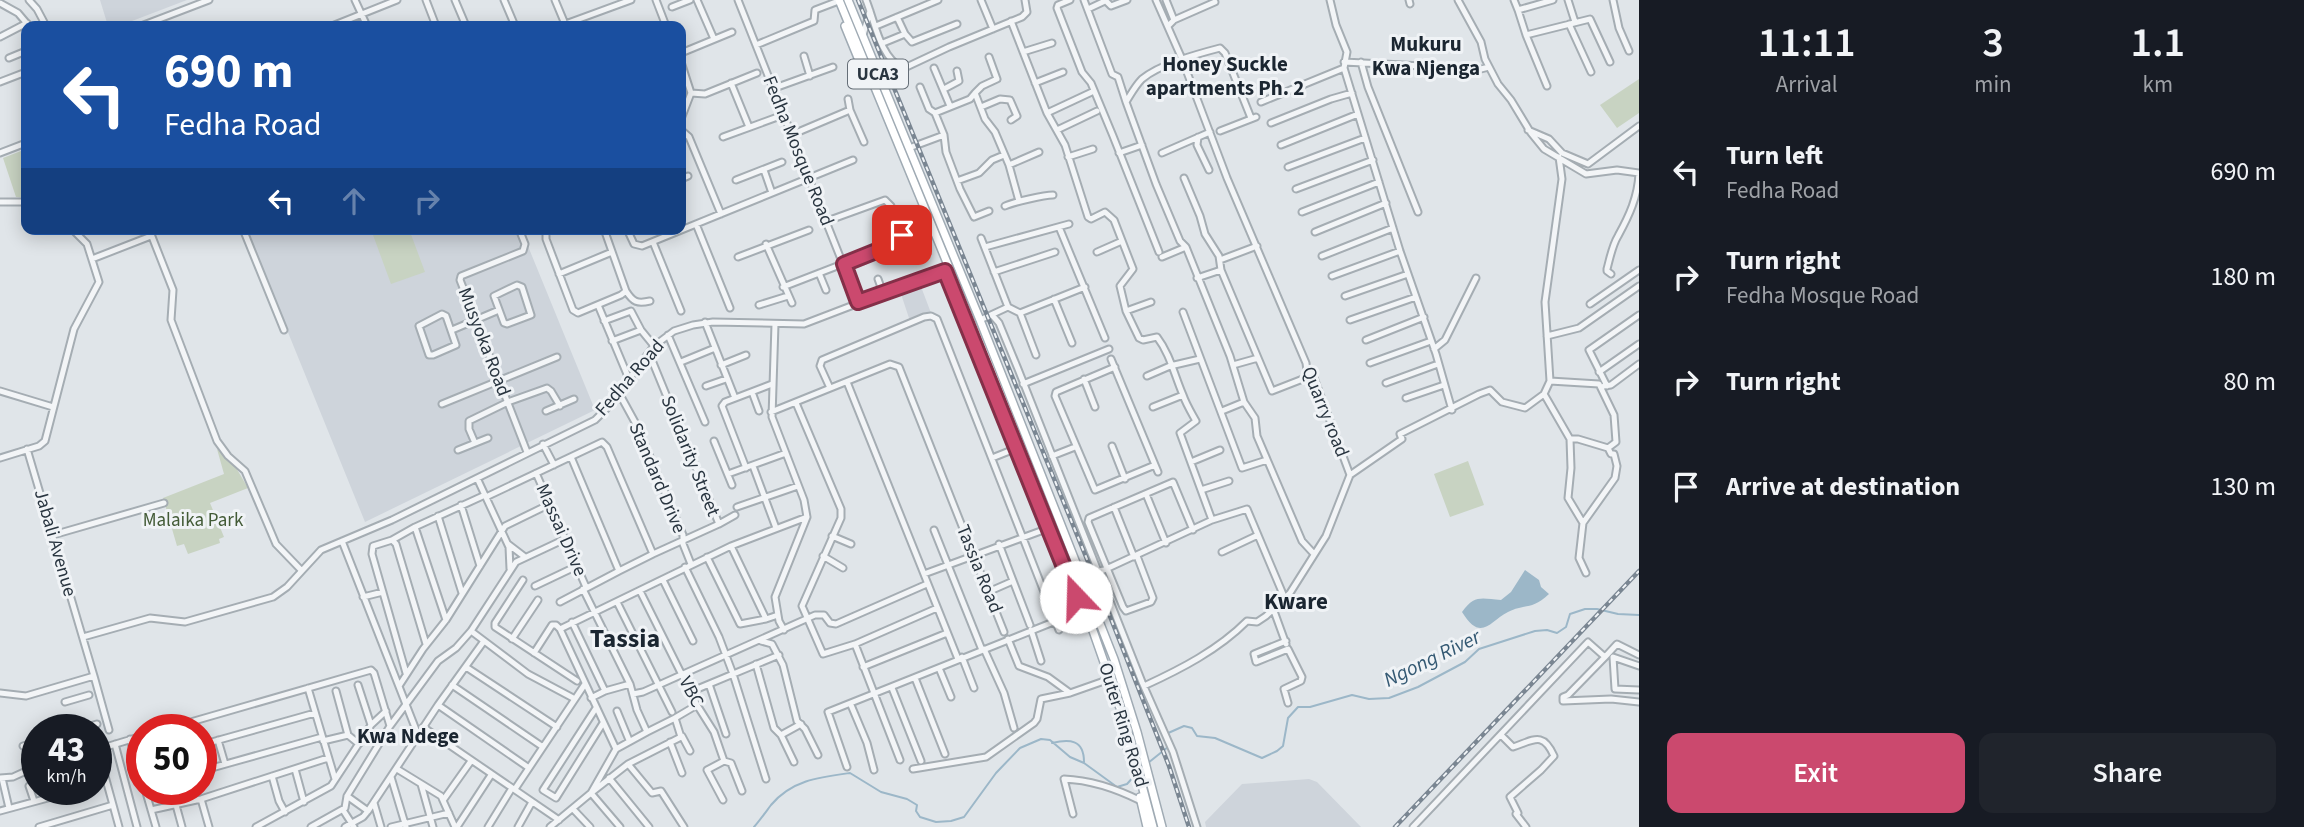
<!DOCTYPE html>
<html lang="en">
<head>
<meta charset="utf-8">
<style>
	body { margin:0; font-family:"Source Sans 3",sans-serif; background:#20242c; color:#f1f3f6; height:100vh; display:flex; flex-direction:column; font-size:26px; white-space:nowrap }
	* { box-sizing:border-box; margin:0 }
	p { font-size:23px; color:#9ea1a6 }
	.icon { flex:none; width:38px; height:38px; fill:none; stroke:currentColor; stroke-width:2; stroke-linecap:round; stroke-linejoin:round }
	.map { position:relative; flex:1; overflow:hidden }
	.details { display:flex; flex-direction:column; background:#171b24; width:665px }
	.details>* { flex:none }
	.top-card { position:absolute; left:21px; top:21px; width:665px; height:214px; border-radius:14px; box-shadow:0 4px 18px #0003; background:#1a4fa0; color:#fff; overflow:hidden }
	.speed { position:absolute; left:21px; top:714px; display:flex; gap:14px; font-size:35px; font-weight:700; text-align:center }
	.speed>* { display:grid; place-content:center; width:91px; height:91px; border-radius:50%; background:#171b24; box-shadow:0 4px 18px #0003; line-height:1 }
	.speed small { font-size:18px; font-weight:400 }
	.speed .limit { border:10px solid #d22; background:#fff; color:#111 }
	.pin { position:absolute; display:grid; place-items:center; width:60px; height:60px; color:#fff; margin:-30px; border-radius:14px; box-shadow:0 4px 10px #0006 }
	.me { position:absolute; width:77px; margin:-38px; rotate:339deg; stroke-linejoin:round; filter:drop-shadow(0 0 5px #0008) }
	.turn { display:flex; align-items:center; gap:24px; height:147px; padding:0 28px; font-size:32px }
	.turn .icon { width:91px; height:91px; stroke-width:2.5 }
	.turn b { display:block; font-size:49px; line-height:60px }
	.lanes { display:flex; align-items:center; height:66px; padding:0 28px; background:#0003; justify-content:center; gap:35px; direction:ltr }
	.lanes .off { opacity:.35 }
	.eta { display:flex; justify-content:space-evenly; align-items:center; height:119px; text-align:center }
	.eta b { font-size:42px; font-weight:600; line-height:49px }
	.cta { display:flex; gap:14px; margin-top:auto; padding:14px 28px }
	.cta a { flex:1; height:80px; border-radius:14px; background:#cb496e; color:#fff; font-size:28px; font-weight:600; line-height:80px; text-align:center }
	.cta a+a { background:#20242c; color:#f1f3f6 }
	ul { padding:0; list-style:none }
	li { display:flex; align-items:center; gap:21px; height:105px; padding:0 28px }
	li div { flex:1 }
	li b { display:block; font-size:26px }
	li em { font-style:normal }
	main { display:flex; flex:1; min-height:0 }
	.map>svg:first-child { display:block }
	.built { fill:#ced4db }
	.green { fill:#c8d3c2 }
	.water { fill:#9cb7c8 }
	.lines { fill:none; stroke-linecap:round; stroke-linejoin:round }
	.stream { stroke:#9cb7c8; stroke-width:2 }
	.minor-casing { stroke:#a5adb3; stroke-width:9 }
	.major-casing { stroke:#a0abb4; stroke-width:10 }
	.minor { stroke:#f3f5f7; stroke-width:5 }
	.major { stroke:#fff; stroke-width:7 }
	.rail-casing { stroke:#7a8692; stroke-width:4.5 }
	.rail { stroke:#f0f3f6; stroke-width:2; stroke-dasharray:5; stroke-linecap:butt }
	.route-casing { stroke:#842f48; stroke-width:18 }
	.route { stroke:#cb496e; stroke-width:12 }
	.labels { text-anchor:middle; dominant-baseline:central; stroke-width:6; stroke-linejoin:round; paint-order:stroke }
	.shield { fill:#f0f3f6; stroke:#656e77; stroke-width:2 }
	.shield-label { font-size:18px; font-weight:bold; fill:#293540 }
	.street-label { font-size:19px; fill:#293540; stroke:#f0f3f6 }
	.park-label { font-size:19px; fill:#435b37; stroke:#f0f3f6 }
	.neighbourhood-label { font-size:21px; font-weight:bold; fill:#1b2631; stroke:#f0f3f6 }
	.water-label { font-size:21px; font-style:italic; fill:#345973; stroke:#f0f3f6 }
	.quarter-label { font-size:23px; font-weight:bold; fill:#1b2631; stroke:#f0f3f6 }
	.district-label { font-size:26px; font-weight:bold; fill:#1b2631; stroke:#f0f3f6 }
</style>
</head>
<body>
<main>
<div class="map">
<svg width="1639" height="827" viewBox="0 0 1639 827">
	<rect width="100%" height="100%" fill="#e0e5e9"/>
	<path class="built" d="M100,0h87l-68,26h-11z
		M246,229h275l74,181 -230,112z
		M920,284l11,29 -21,8 -10,-30z
		M1309,779l8,3 44,45h-155l-1,-5 37,-38z"/>
	<path class="green" d="M1639,79v34l-22,15 -17,-23z
		M26,149v49l-10,-1 -13,-39z
		M387,229h22l16,43 -34,12 -18,-49z
		M217,449l18,17 13,22 -38,15 14,34 -5,2 1,4 -32,11 -4,-10 -7,2 -14,-48 61,-24z
		M1468,461l16,44 -34,12 -16,-43z"/>
	<path class="water" d="M1525,570l14,10 2,7 8,7c-18,17 -24,9 -41,18 -18,9 -27,31 -46,0 13,-18 20,-13 39,-12l10,-8z"/>
	<g class="lines">
		<path class="stream" d="M1166,734l18,-8 8,2 5,8 18,2 47,20 15,-7 6,-5 5,-28 10,-11h12l42,-12 17,4 20,-1 29,-11 47,-25 14,-13 56,-18 12,-1 10,3 9,-6 4,-13 15,-5h12l21,5 21,1
			M1052,743c17,-4 32,-4 32,19
			M1148,763l20,-16
			M754,827c6,-7 11,-14 17,-22 21,-25 49,-28 79,-32l31,19 26,7 10,6 -1,6 4,6 16,5 15,-1 13,-4 32,-44 24,-25 21,-9 9,1 20,17 14,6 33,24 10,-3 9,-10"/>
		<defs>
			<path id="minor" d="M29,0l8,9 9,17
				M355,0l12,26
				M426,0l10,26
				M455,0l11,26
				M504,0l11,26
				M555,0l10,24
				M656,0l10,26
				M697,0l17,39
				M738,0l120,302
				M866,0c9,22 14,57 36,68
				M981,0l12,29
				M1070,0l-12,5 -1,3 25,64 9,11 22,53 46,116
				M1084,0l28,74 6,3 8,25
				M1105,0l6,6 16,-6
				M1166,0l8,20
				M1330,0l6,25 11,27 -3,16 56,183 36,103 16,56
				M1409,0l1,4
				M1458,0l23,42 4,17 13,25 13,16 20,33 13,16 42,25 31,-4 22,3
				M1514,0l4,10 35,-10
				M1568,0l7,22
				M1613,0l6,28 10,23
				M0,3l18,10 11,13
				M672,7l18,-7
				M1088,9l17,-8
				M1518,10l8,25 64,-16 20,43
				M1011,21l36,92 18,32 23,72 3,2 14,-7 9,8 19,49 -13,17 6,25 13,27 4,2 14,-3c13,17 17,37 26,58 3,9 8,17 13,26l-16,12 32,87 35,-11 38,90
				M1569,24l22,48
				M141,26l68,-26
				M332,26l65,-26
				M560,26l71,-26
				M876,26l62,-26
				M1168,26l6,-6 41,-18
				M905,34l7,8 45,-18
				M863,35l7,-24
				M1526,35l21,51
				M0,37l27,-14
				M883,43l22,-9 -8,-17
				M756,45l58,-24 1,-11 21,-8
				M1023,52l29,-9
				M681,53l51,-21
				M804,56l6,20
				M989,57l8,22 -15,7 -7,7 10,26 10,13 14,33 10,36
				M9,58l17,-7
				M681,62l10,31 -10,26
				M1344,62l137,7 8,-2
				M1361,62l7,25 50,125
				M934,68l16,38
				M881,79l68,-32 73,-30 5,-5 -2,-12
				M0,82l26,-10
				M731,83l18,44
				M1035,83l28,-11
				M920,87l9,22 6,4 9,22 2,17 14,37 14,28 15,-6
				M772,89l61,-22
				M944,89l15,-8 -2,-10
				M691,93l14,1 52,-21
				M848,99l2,11
				M1261,102l83,-34
				M981,107l19,-8 10,1 7,16 -6,4
				M935,113l35,-14 5,-6
				M1047,113l47,-22
				M1251,118l-26,-65 -5,-5c-23,6 -60,16 -78,31 -7,7 -11,15 -16,23l30,82 24,57 6,6 44,109 14,46 11,16 2,18 45,105 12,13
				M1271,123l60,-24 21,-6
				M681,130l8,7 32,77
				M1057,130l40,-19
				M1528,130l21,9 13,14 26,11 51,-38
				M1220,131l36,-14
				M791,135l59,-25 14,32
				M723,137l60,-22
				M1198,137l-1,8 12,25
				M1281,145l77,-31
				M909,148l35,-13
				M0,153l26,-10
				M1119,153l23,-8
				M1162,153l48,-21
				M1068,157l25,-8
				M1009,165l30,-13
				M1288,167l77,-29
				M764,170l8,23
				M1184,178l16,38 5,18 14,22 2,14 51,121 41,-16
				M681,179l7,-3
				M736,180l46,-18
				M957,181l22,-8 13,-13 12,-5
				M1296,189l77,-29
				M0,202h26
				M1005,206c9,-4 39,-11 48,-11
				M1302,212l77,-30
				M696,224l34,84
				M1059,227l46,111
				M149,229l24,61 -2,30 46,121 11,15 17,15 31,73 25,26
				M243,229l41,101
				M519,229l6,15 -2,7 -62,25 -1,4 67,172
				M552,229l-6,4v6l27,71 5,3 43,-18 5,-4 -22,-62
				M627,229l7,15 8,2 211,-86
				M1315,232l71,-29
				M981,238l27,69
				M653,242l28,69
				M766,244l26,59
				M985,247l84,-23
				M1097,252l25,-11
				M1322,256l71,-28
				M738,257l71,-27
				M1162,257l24,-10
				M92,259l59,-23
				M1220,260l37,-14
				M994,272l61,-20
				M819,273l7,17
				M559,274l53,-22
				M1611,274l-4,-3v-2c3,-11 5,-23 11,-33 11,-20 20,-39 21,-63
				M1332,276l68,-25
				M1197,278l24,-8
				M878,279l5,14
				M517,285l5,2 9,28 -24,9 -3,-1 -10,-27z
				M783,287l88,-34 31,-15 -11,-32 -6,-6 -58,21
				M626,291c7,11 11,13 24,10
				M1345,296l63,-22
				M1054,299l18,44
				M1590,304l49,-34
				M598,305l31,74
				M759,305l29,-9
				M1126,311l25,-9
				M1183,312l59,156 25,-8
				M1020,313l16,42
				M442,314l4,2 10,29 -23,10h-4l-10,-29z
				M992,315l7,8 19,46 124,313 31,70 24,75
				M980,320l28,-13 12,6 65,-26
				M1350,320l66,-23
				M604,321l27,-10 10,19 13,16
				M705,322l30,76
				M452,330l47,-20
				M668,335l37,87
				M1547,336l32,-8 60,-42
				M1366,340l58,-23
				M612,341l29,-11
				M1434,349l11,-9 31,-62
				M1111,359l47,113
				M681,362l34,-14
				M1370,363l61,-22
				M721,365l25,-10
				M1233,365l25,-7
				M1115,367l-59,25 -1,4 40,94 60,-25
				M1599,372l40,-28
				M1147,376l23,-10 30,-7
				M1084,379l11,28
				M1550,381l49,3 15,31 2,27 -8,6
				M847,382l111,277
				M1386,383l52,-19
				M1023,384l86,-35
				M706,386l20,-7
				M1604,386l7,-1 28,-21
				M1607,386l-18,-36 50,-35
				M830,388l-10,-22 2,-6 102,-43 7,-1 6,3 122,311
				M0,391l53,16
				M752,392l7,19
				M619,393l17,31 47,111v9l8,20
				M1544,394l26,45 1,29 -3,30 15,25
				M1406,398l38,-13
				M796,403l45,106v9l-39,88 21,48 32,-10 82,-36
				M442,404l115,-47
				M1153,407l30,-12
				M546,411l28,-12
				M1222,411l22,-9
				M771,412l119,-48 9,3 105,265
				M1570,439h8l30,9 3,6h3l3,12 -2,12 -32,45 -4,35 7,15
				M714,441l18,44
				M475,443l-6,-14v-8l39,-19 39,-14 4,3 9,15
				M543,444l11,21
				M1112,446l13,33
				M458,450l30,-12
				M1052,456l23,-9
				M0,458l39,-12 6,-5 29,-112 25,-47 -12,-38 -15,-15
				M992,458l25,-10
				M1191,462l29,-12
				M753,466l23,62
				M746,468l-24,-62 3,-4 47,-18
				M536,473l50,114
				M728,474l58,-21
				M1350,475l52,-36 -2,-5 79,-40 11,-4 12,12 23,6 19,-14 6,-13 -5,-79 17,-123 -3,-22
				M477,478l32,69 1,22
				M1201,490l28,-9
				M1146,494l20,49
				M486,497l116,-55 5,5 46,107 66,-30 -70,-171
				M461,505l19,61
				M737,507l61,-21
				M1114,507l20,50
				M438,516l24,77
				M719,524l16,-9
				M934,530l48,120
				M53,535l111,-32
				M832,536l19,8
				M392,540l23,-13
				M342,541l76,194
				M508,544l17,13
				M999,544l31,81
				M731,546l35,73 12,-4
				M1222,552l36,-17
				M823,556l20,12
				M1137,556l16,42 -2,4 -25,9 -3,-4 -35,-85 1,-4 84,-36 20,48
				M707,557l33,67 26,-5
				M685,567l34,70 14,37 33,105
				M619,571l34,-17
				M924,574l125,-46
				M1082,577l10,-5 12,-2 108,-50
				M523,580l-28,43v4l82,54
				M663,580l30,61
				M535,586l42,-20
				M640,591l57,114 17,27 10,29 7,2 11,28
				M988,592l25,-11
				M363,597l20,-5
				M560,602l59,-31 -48,-114
				M617,602l55,110
				M1274,611l12,33
				M446,620l-31,-93 70,-32
				M572,622l33,69
				M560,629l171,-83 76,-29 -3,-17 -32,-83 3,-93
				M784,630l-5,-9 -4,-24 32,-80
				M1031,630l10,31
				M471,631l57,43 47,25
				M83,637l67,-19 35,4 88,-25 14,-10 34,-37 71,-30 203,-100 12,-12 47,-62 20,-15 19,-6 20,-3 91,2 141,-54
				M512,639l26,-39
				M1008,639l11,27 29,11 22,16 37,-13
				M761,641l11,3 11,21 14,56 8,8 13,26
				M1286,641l-32,13 2,8 32,-13 14,28 -1,4 -17,8 4,14
				M855,644l45,116
				M984,649l20,44 10,35
				M534,653l18,-28h4l4,4 56,120
				M962,657l12,31
				M1605,657l12,-13 22,11
				M756,664l18,64 7,7 13,27
				M1639,666l-26,-9 2,32 24,1
				M466,667l91,60
				M863,667l84,-34
				M939,668l12,29
				M406,673l-34,-119 1,-8 19,-6 4,4 30,100
				M94,676l15,54
				M915,678l30,76
				M709,684l17,50
				M358,685l13,40
				M452,685l91,62
				M399,686l24,-37 23,-29 59,-94 45,-22
				M1144,686c37,-17 74,-36 103,-65l10,1 9,-6 24,-23 36,-57 24,-61 -37,-100 -6,-4 -1,-8 -79,-185 -45,-119 -26,-59
				M308,688l27,91
				M892,688l29,73
				M336,691l12,44
				M690,692l89,-37
				M0,693l26,3 68,-20 -67,-227
				M633,694l10,-2 172,-77h9l6,8 6,1 91,-40
				M591,698l14,-7 25,-7
				M65,702l24,-7
				M438,705l91,63
				M851,705l16,38 7,27
				M596,708l-53,82 13,8 47,-75
				M617,711l12,29
				M423,727l136,93
				M77,730l20,-6
				M163,730l208,-60 3,3 16,53
				M647,732l28,-14
				M781,735l20,-11
				M1501,735l12,12c21,-7 30,-16 41,9l-13,14 -31,27 8,16 -2,1 10,13
				M682,736l8,15
				M130,739l12,40
				M218,740l7,24
				M323,741l25,-6 11,9
				M670,742l12,31
				M115,744l22,83
				M201,745l114,-32
				M23,746l10,-3v-4
				M96,750l46,-14
				M628,764l24,29 9,-2 23,36
				M847,767l-19,-55 228,-91
				M295,769l9,33
				M397,769l44,27 14,31
				M913,769l73,-12 48,-34 3,-4 4,-20 29,-6
				M201,771l121,-34
				M105,776l8,29
				M272,776l7,25 6,11
				M391,777l15,50
				M0,778l13,-1 24,-11
				M2,778l7,30
				M609,778l40,49
				M421,784l12,43
				M29,786l5,15
				M145,789l11,38
				M515,789l70,-105
				M347,796l21,15
				M201,799l8,28
				M444,799l27,-38
				M723,800l-16,-30 17,-9
				M374,803l7,24
				M176,805l6,22
				M573,809l17,18
				M151,810l50,-11 127,-41
				M343,810l11,17
				M0,811l81,-22
				M1073,814l-9,-35c26,1 53,10 77,22
				M39,827l74,-22 6,22
				M256,827l75,-41 40,-61 15,-14
				M311,827l34,-19 2,-12 43,-70 48,-65 18,-13 15,-17 45,-69 49,-23
				M345,827l18,-10 5,-6 70,-106 46,-64
				M391,827l58,-14
				M457,827l34,-52
				M488,827l24,-39
				M518,827l14,-25
				M550,827l41,-34 25,-44 31,-17 -10,-22 -7,-26 -47,-95
				M620,827l-29,-34 37,-29 53,-27 -6,-19 22,-13
				M1413,827l175,-185 17,15 -37,38 -5,2v4l48,-2 28,3"/>
			<path id="major" d="M839,0l146,355 99,250 42,120 27,102
				M848,0l132,320 134,339 23,73 25,95
				M845,26l18,44
				M969,331l22,54
				M1118,716l10,36
				M1140,797l7,30"/>
		</defs>
		<use href="#minor" class="minor-casing"/>
		<use href="#major" class="major-casing"/>
		<use href="#minor" class="minor"/>
		<use href="#major" class="major"/>
		<defs>
			<path id="rail" d="M858,0l242,591 69,175 20,61
				M1395,827l244,-256"/>
		</defs>
		<use href="#rail" class="rail-casing"/>
		<use href="#rail" class="rail"/>
	</g>
	<g class="lines">
		<defs>
			<path id="route" d="M902,235l-1,6 -57,23 14,38 87,-31 131,326"/>
		</defs>
		<use href="#route" class="route-casing"/>
		<use href="#route" class="route"/>
	</g>
	<g class="labels">
		<rect class="shield" x="848" y="59.5" width="60" height="29" rx="5"/>
		<g class="shield-label">
			<text x="878" y="74">UCA3</text>
		</g>
		<g class="street-label">
			<text transform="translate(798 151) rotate(68)">Fedha Mosque Road</text>
			<text transform="translate(484 342) rotate(69)">Musyoka Road</text>
			<text transform="translate(630 378) rotate(-49)">Fedha Road</text>
			<text transform="translate(1325 412) rotate(68)">Quarry road</text>
			<text transform="translate(690 456) rotate(68)">Solidarity Street</text>
			<text transform="translate(657 478) rotate(67)">Standard Drive</text>
			<text transform="translate(561 530) rotate(66)">Massai Drive</text>
			<text transform="translate(55 543) rotate(74)">Jabali Avenue</text>
			<text transform="translate(979 569) rotate(68)">Tassia Road</text>
			<text transform="translate(691 692) rotate(62)">VBC</text>
			<text transform="translate(1123 725) rotate(73)">Outer Ring Road</text>
		</g>
		<g class="park-label">
			<text x="193" y="520">Malaika Park</text>
		</g>
		<g class="neighbourhood-label">
			<text x="1426" y="44">Mukuru<tspan x="1426" dy="24">Kwa Njenga</tspan></text>
			<text x="1225" y="64">Honey Suckle<tspan x="1225" dy="24">apartments Ph. 2</tspan></text>
			<text x="408" y="736">Kwa Ndege</text>
		</g>
		<g class="water-label">
			<text transform="translate(1432 658) rotate(-26)">Ngong River</text>
		</g>
		<g class="quarter-label">
			<text x="1296" y="601">Kware</text>
		</g>
		<g class="district-label">
			<text x="625" y="638">Tassia</text>
		</g>
	</g>
</svg>
<div class="speed"><div>43<small>km/h</small></div><div class="limit">50</div></div>
<div class="pin" style="left:902px;top:235px;background:#d93025"><svg class="icon" aria-label="arrive" viewBox="0 0 24 24"><path d="M6 21V4h12l-3 4 3 4H6"/></svg></div>
<svg class="me" style="left:1076px;top:597px" viewBox="-20 -20 40 40"><circle r="19" fill="#fff"/><path d="M0-13L10 11 0 6-10 11z" fill="#cb496e"/></svg>
<div class="top-card">
<div class="turn"><svg class="icon" aria-label="left" viewBox="0 0 24 24"><path d="M17 20v-9H6M10 6l-5 5 5 5"/></svg><div><b>690 m</b>Fedha Road</div></div>
<div class="lanes"><svg class="icon" aria-label="left" viewBox="0 0 24 24"><path d="M17 20v-9H6M10 6l-5 5 5 5"/></svg><svg class="icon off" aria-label="ahead" viewBox="0 0 24 24"><path d="M12 20V5M6 11l6-6 6 6"/></svg><svg class="icon off" aria-label="right" viewBox="0 0 24 24"><path d="M7 20v-9h11M14 6l5 5-5 5"/></svg></div>
</div>
</div>
<section class="details">
<div class="eta">
<div><b>11:11</b><p>Arrival</p></div>
<div><b>3</b><p>min</p></div>
<div><b>1.1</b><p>km</p></div>
</div>
<ul>
<li><svg class="icon" aria-label="left" viewBox="0 0 24 24"><path d="M17 20v-9H6M10 6l-5 5 5 5"/></svg><div><b>Turn left</b><p>Fedha Road</p></div><em>690 m</em></li>
<li><svg class="icon" aria-label="right" viewBox="0 0 24 24"><path d="M7 20v-9h11M14 6l5 5-5 5"/></svg><div><b>Turn right</b><p>Fedha Mosque Road</p></div><em>180 m</em></li>
<li><svg class="icon" aria-label="right" viewBox="0 0 24 24"><path d="M7 20v-9h11M14 6l5 5-5 5"/></svg><div><b>Turn right</b></div><em>80 m</em></li>
<li><svg class="icon" aria-label="arrive" viewBox="0 0 24 24"><path d="M6 21V4h12l-3 4 3 4H6"/></svg><div><b>Arrive at destination</b></div><em>130 m</em></li>
</ul>
<div class="cta"><a>Exit</a><a>Share</a></div>
</section>
</main>
</body>
</html>
